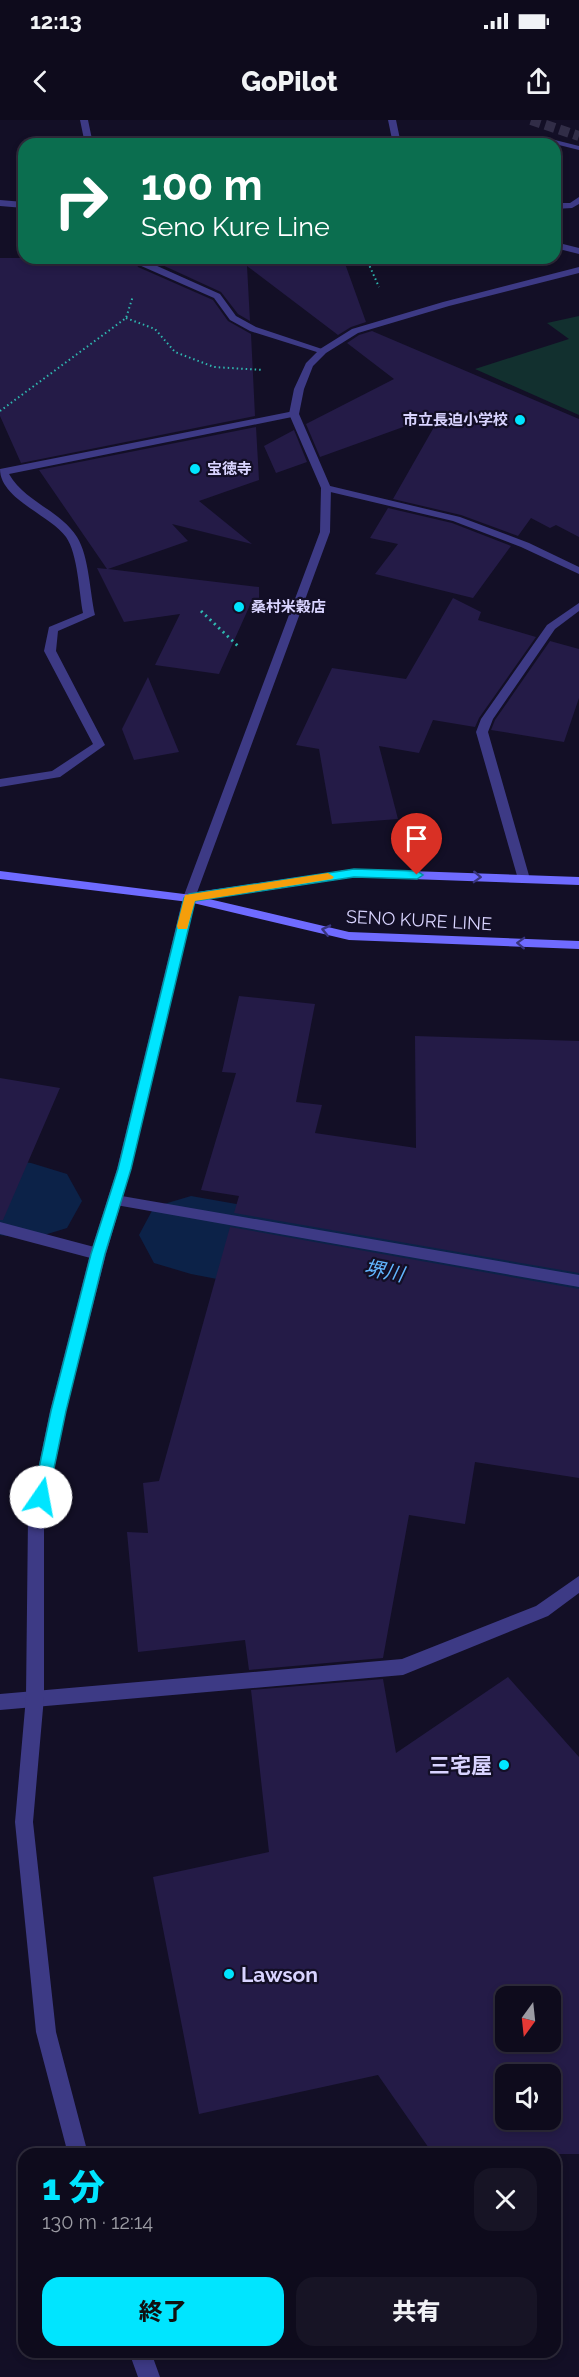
<!DOCTYPE html>
<html lang="ja">
<head>
<meta charset="utf-8">
<style>
	body { margin:0; font-family:Raleway,"Noto Sans JP",sans-serif; background:#171425; color:#f1f3f6; height:100vh; display:flex; flex-direction:column; font-size:22px; white-space:nowrap }
	* { box-sizing:border-box; margin:0 }
	p { font-size:20px; color:#9b9ba3 }
	.icon { flex:none; width:33px; height:33px; fill:none; stroke:currentColor; stroke-width:2; stroke-linecap:round; stroke-linejoin:round }
	.map { position:relative; flex:1; overflow:hidden }
	.side { position:absolute; left:18px; top:2028px; width:543px; height:210px; display:flex; flex-direction:column; background:#0e0b1c; border-radius:18px; box-shadow:0 3px 9px #0003,0 0 0 2px #2e2b3b }
	.side>* { flex:none }
	.guide { position:absolute; left:18px; top:18px; width:543px; height:126px; border-radius:18px; box-shadow:0 3px 9px #0003,0 0 0 2px #2e2b3b; background:#0b6e4f; color:#fff; overflow:hidden }
	.needle { width:39px; rotate:195deg }
	.tools { position:absolute; left:495px; top:1866px; display:grid; gap:12px }
	.tools a { display:grid; place-items:center; width:66px; height:66px; border-radius:12px; background:#0e0b1c; box-shadow:0 3px 9px #0003,0 0 0 2px #2e2b3b; font-size:30px }
	.pin { position:absolute; display:grid; place-items:center; width:51px; height:51px; color:#fff; margin:-62px -26px; border-radius:50% 50% 50% 0; rotate:-45deg; box-shadow:0 0 6px #0007 }
	.pin .icon { rotate:45deg }
	.me { position:absolute; width:66px; margin:-33px; rotate:12deg; stroke-linejoin:round; filter:drop-shadow(0 0 4px #0008) }
	.turn { display:flex; align-items:center; gap:21px; height:126px; padding:0 24px; font-size:27px }
	.turn .icon { width:78px; height:78px; stroke-width:2.5 }
	.turn b { display:block; font-size:42px; line-height:51px }
	.round { display:grid; place-items:center; flex:none; width:63px; height:63px; border-radius:18px; background:#171425 }
	.headline { display:flex; align-items:center; justify-content:space-between; height:102px; padding:0 24px }
	h1 { font-size:36px; font-weight:800; line-height:45px; color:#00e5ff }
	.primary-button { display:flex; gap:12px; margin-top:auto; padding:12px 24px }
	.primary-button a { flex:1; height:69px; border-radius:18px; background:#00e5ff; color:#111; font-size:24px; font-weight:800; line-height:69px; text-align:center }
	.primary-button a+a { background:#171425; color:#f1f3f6 }
	.status { display:flex; justify-content:space-between; align-items:center; height:42px; padding:0 30px; background:#0e0b1c; direction:ltr }
	.status svg { height:16px; fill:currentColor }
	header { display:flex; justify-content:space-between; align-items:center; height:78px; padding:0 24px; background:#0e0b1c; font-size:27px; font-weight:800 }
	.map>svg:first-child { display:block }
	.green { fill:#12302f }
	.lines { fill:none; stroke-linecap:round; stroke-linejoin:round }
	.river { fill:#0c2248; fill-rule:evenodd }
	.building { fill:#241b47; fill-rule:evenodd }
	.trunk-tunnel { stroke:#312d47; stroke-width:10; stroke-dasharray:10 5; stroke-linecap:butt }
	.path-far1 { stroke:#2fb8b0; stroke-width:2; stroke-dasharray:1.5 3; stroke-linecap:butt }
	.path { stroke:#2fb8b0; stroke-width:3; stroke-dasharray:2 4; stroke-linecap:butt }
	.service { fill:#3d3a85; fill-rule:evenodd }
	.minor { fill:#3d3a85; fill-rule:evenodd }
	.tertiary { fill:#3d3a85; fill-rule:evenodd }
	.secondary { fill:#6f6bff; fill-rule:evenodd }
	.oneway { stroke:#38347d }
	.route { fill:#00e5ff; stroke:#0095a6; stroke-width:1.5 }
	.slow { fill:#f59e0b }
	.poi-dot { fill:#00e5ff; stroke:#130f26; stroke-width:2 }
	.labels { text-anchor:middle; dominant-baseline:central; stroke-width:4.5; stroke-linejoin:round; paint-order:stroke }
	.far-poi-label { font-size:15px; font-weight:bold; fill:#d9d4ff; stroke:#130f26; text-anchor:start }
	.street-label { font-size:18px; fill:#d9d4ff; stroke:#130f26 }
	.water-label { font-size:20px; font-style:italic; fill:#62b6ff; stroke:#130f26 }
	.near-poi-label { font-size:21px; font-weight:bold; fill:#d9d4ff; stroke:#130f26; text-anchor:end }
</style>
</head>
<body>
<div class="status"><b>12:13</b><svg viewBox="0 0 49 12"><path d="M0 12V9h3v3zM5 12V6h3v6zM10 12V3h3v9zM15 12V0h3v12zM26 1h20v11H26zM47 4h2v5h-2z"/></svg></div>
<header><svg class="icon" aria-label="back" viewBox="0 0 24 24"><path d="M15 5l-7 7 7 7"/></svg>GoPilot<svg class="icon" aria-label="share" viewBox="0 0 24 24"><path d="M12 15V3M7 8l5-5 5 5M5 13v7h14v-7"/></svg></header>
<div class="map">
<svg width="579" height="2257" viewBox="0 0 579 2257">
	<rect width="100%" height="100%" fill="#130f26"/>
	<path class="green" d="M579,196v99l-104,-46 94,-30 -22,-16z"/>
	<g class="lines">
		<path class="river" d="M0,1039l31,4 36,11 15,27 -15,27 -36,11 -31,-4z
			M191,1076l250,44 138,18v82l-138,-18 -250,-48 -37,-11 -15,-28 15,-28z"/>
	</g>
	<path class="building" d="M0,138h134l4,9 75,33 15,21 23,13 4,82 -234,47 -21,-47z
		M147,138h196l23,64 -15,5 -13,8 -91,-69 3,55 -12,-7 -17,-22z
		M372,211l207,88v118l-23,-12 -6,3 -19,-10 -13,18 -57,-21 -68,-16 49,-86 -122,44 -14,-33 88,-45 -47,-36 12,-8z
		M256,307l3,53 -60,21 53,43 -80,-20 16,17 -80,28 151,18v17l-9,1 -31,69 -64,-9 25,-51 -56,8 -27,-54 10,1 -68,-99z
		M294,310l13,32 -31,11 -12,-27z
		M388,388l64,15 59,23 -38,52 -98,-24 23,-30 -28,-6z
		M453,478l28,14 -3,8 58,17 -57,81 -4,9 -42,-7 -14,33 -40,-7 19,73 -66,5 -13,-75 -23,-4 36,-77 74,11z
		M550,521l29,8v49l-15,44 -73,-12 4,-10z
		M148,557l31,75 -45,8 -12,-31z
		M239,876l76,8 -19,98 26,3 -7,28 101,15 -1,-112 164,5v232l-345,-60 5,-17 -38,-6 35,-117 -14,-1z
		M0,958l60,10 -57,132h-3z
		M230,1107l349,62v189l-104,-16 -10,62 -56,-9 -26,143 -134,12 -4,-30 -107,12 -11,-120 21,1 -5,-50 16,-2z
		M508,1557l71,80v397h-146l-55,-79 -179,39 -46,-237 116,-25 -18,-162 132,-11 13,74zM506,1876h44v46h-44zM506,1954h44v46h-44z"/>
	<g class="lines">
		<path class="trunk-tunnel" d="M531,0l48,16"/>
		<path class="path-far1" d="M366,138l13,29
			M126,198l29,11 20,23 39,15 49,3
			M0,291l126,-93 7,-22"/>
		<path class="path" d="M201,491l39,37"/>
		<path class="service" d="M0,80l24,2v6l-24,-2z
			M294,291l5,3 -2,2 -288,58c16,28 51,36 68,63 12,19 13,56 18,78l-37,16 -2,20 49,94 -45,32 -60,10v-8l52,-8 41,-27 -49,-93 5,-24 34,-14c-4,-20 -5,-59 -17,-76 -16,-22 -66,-38 -66,-68z"/>
		<path class="minor" d="M80,0h8l5,24h-8z
			M388,0h8l5,24h-8z
			M555,20l24,6v4l-24,-6h-77l4,-2z
			M579,77v7l-7,4 -17,1v-6h15z
			M555,122l24,6v6l-24,-6z
			M136,138h8l2,3 74,33 16,22 20,11 72,24 -8,2 -70,-22 -20,-11 -16,-22 -75,-33z
			M444,138h15l-4,3z
			M326,365l134,32 69,26 50,24v7l-58,-27 -68,-26 -131,-31 -1,-2z
			M579,483v8l-24,18 -62,90 -5,13 42,147 -6,4 -6,-4 -42,-147 5,-13 66,-94z
			M116,1075l463,80v12l-463,-82 -5,-1 -2,-4 2,-4z
			M0,1102l98,26 5,2 3,4 -3,4 -5,2 -98,-26z
			M579,1456v17l-31,23 -145,59 -403,35v-16l402,-35 134,-53z"/>
		<path class="tertiary" d="M579,147v6l-130,33 -91,27 -32,20 -13,13 -9,23 -5,25 32,74 -1,44 -135,366 -64,271 -25,85 -40,157 -22,107v179l-11,125 23,210 32,122h-20l-32,-122 -21,-210 11,-125 2,-179 22,-107 40,-157 27,-85 66,-271 137,-366 1,-44 -32,-74 5,-25 12,-26 14,-14 32,-20 91,-27z
			M129,2232h22l9,25h-22z"/>
		<path class="secondary" d="M354,749l225,8v8l-225,-8 -145,22 140,33 230,9v8l-230,-9 -160,-38 -189,-23v-8l192,24 6,-3z"/>
	</g>
	<defs><path id="oneway-chevron" d="M-2-3.5L2.5 0L-2 3.5" fill="none" stroke-width="1.6" stroke-linecap="round" stroke-linejoin="round" transform="scale(1.5)"/></defs>
	<g class="oneway">
		<use href="#oneway-chevron" transform="translate(477 757) rotate(2)"/>
		<use href="#oneway-chevron" transform="translate(326 810) rotate(-167)"/>
		<use href="#oneway-chevron" transform="translate(521 823) rotate(-178)"/>
	</g>
	<path class="route" d="M354,749l63,2 6,4 -6,4 -63,-2 -159,24 -64,268 -26,85 -39,157 -18,86 -2,4 -5,2 -6,-2 -2,-4 18,-86 40,-157 27,-85 66,-271 5,-4z"/>
	<path class="slow" d="M328,753l6,4 -2,2 -137,22 -8,28h-9l-1,-3 8,-31z"/>
	<g class="poi-dot">
		<circle cx="520" cy="300" r="6"/>
		<circle cx="195" cy="349" r="6"/>
		<circle cx="239" cy="487" r="6"/>
		<circle cx="504" cy="1645" r="6"/>
		<circle cx="229" cy="1854" r="6"/>
	</g>
	<g class="labels">
		<g class="far-poi-label">
			<text x="508" y="300" text-anchor="end">市立長迫小学校</text>
			<text x="207" y="349">宝徳寺</text>
			<text x="251" y="487">桑村米穀店</text>
		</g>
		<g class="street-label">
			<text transform="translate(419 800) rotate(3)">SENO KURE LINE</text>
		</g>
		<g class="water-label">
			<text transform="translate(384 1151) rotate(11)">堺川</text>
		</g>
		<g class="near-poi-label">
			<text x="492" y="1645">三宅屋</text>
			<text x="241" y="1854" text-anchor="start">Lawson</text>
		</g>
	</g>
</svg>
<div class="tools">
<a><svg class="needle" viewBox="-14 -14 28 28"><path d="M0-13l5 13h-10z" fill="#e53935"/><path d="M0 13l5-13h-10z" fill="#9b9ba3"/></svg></a>
<a><svg class="icon" aria-label="sound" viewBox="0 0 24 24"><path d="M4 9h4l5-4v14l-5-4H4zM17 9q2 3 0 6"/></svg></a>
</div>
<div class="pin" style="left:417px;top:755px;background:#d93025"><svg class="icon" aria-label="arrive" viewBox="0 0 24 24"><path d="M6 21V4h12l-3 4 3 4H6"/></svg></div>
<svg class="me" style="left:41px;top:1377px" viewBox="-20 -20 40 40"><circle r="19" fill="#fff"/><path d="M0-13L10 11 0 6-10 11z" fill="#00e5ff"/></svg>
<div class="guide">
<div class="turn"><svg class="icon" aria-label="right" viewBox="0 0 24 24"><path d="M7 20v-9h11M14 6l5 5-5 5"/></svg><div><b>100 m</b>Seno Kure Line</div></div>
</div>
<section class="side">
<div class="headline"><div><h1>1 分</h1><p>130 m · 12:14</p></div><a class="round"><svg class="icon" aria-label="close" viewBox="0 0 24 24"><path d="M6 6l12 12M18 6L6 18"/></svg></a></div>
<div class="primary-button"><a>終了</a><a>共有</a></div>
</section>
</div>
</body>
</html>
